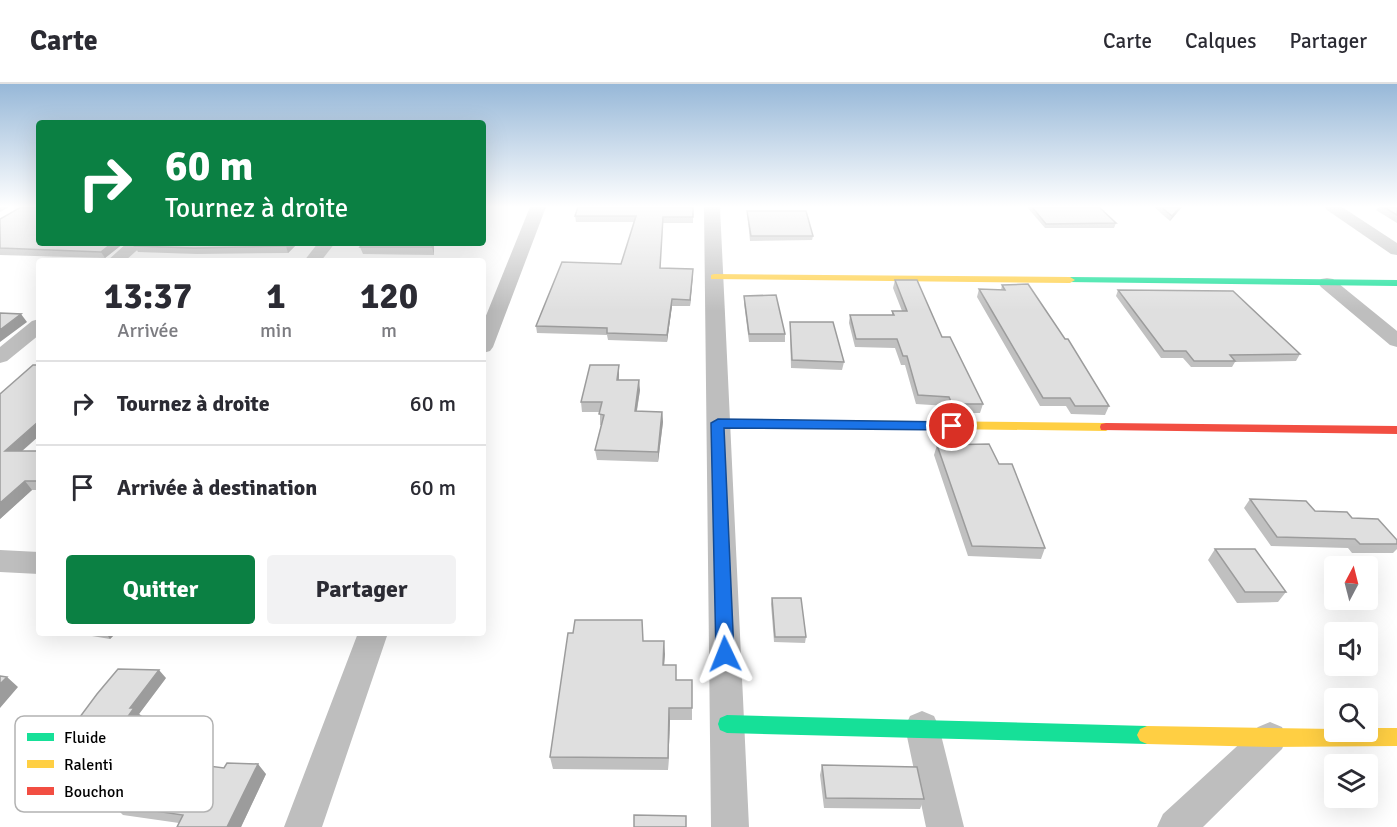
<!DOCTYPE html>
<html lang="fr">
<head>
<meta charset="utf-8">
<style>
	body { margin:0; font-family:Signika,sans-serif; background:#f2f2f3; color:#2b2b33; height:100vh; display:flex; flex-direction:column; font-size:22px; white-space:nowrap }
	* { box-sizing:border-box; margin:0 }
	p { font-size:20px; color:#7c7c81 }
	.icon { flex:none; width:33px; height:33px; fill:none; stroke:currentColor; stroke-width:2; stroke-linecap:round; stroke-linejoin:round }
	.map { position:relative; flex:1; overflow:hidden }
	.sheet { position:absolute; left:36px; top:174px; width:450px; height:378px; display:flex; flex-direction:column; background:#fff; border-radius:6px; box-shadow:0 6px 24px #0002 }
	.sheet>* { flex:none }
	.top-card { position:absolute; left:36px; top:36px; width:450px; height:126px; border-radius:6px; box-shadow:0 6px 24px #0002; background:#0b8043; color:#fff; overflow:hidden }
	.needle { width:39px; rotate:7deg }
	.fabs { position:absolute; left:1324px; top:472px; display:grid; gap:12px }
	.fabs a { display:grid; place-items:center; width:54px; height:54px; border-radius:6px; background:#fff; box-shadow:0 6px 24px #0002; font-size:30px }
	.pin { position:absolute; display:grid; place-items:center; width:51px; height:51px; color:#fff; margin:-26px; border:3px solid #fff; border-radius:50%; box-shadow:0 2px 6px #0007 }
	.me { position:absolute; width:66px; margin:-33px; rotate:358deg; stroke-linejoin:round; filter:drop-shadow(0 0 4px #0008) }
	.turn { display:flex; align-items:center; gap:21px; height:126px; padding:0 30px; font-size:27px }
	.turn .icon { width:78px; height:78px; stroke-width:2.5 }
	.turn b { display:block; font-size:42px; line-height:51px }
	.eta { display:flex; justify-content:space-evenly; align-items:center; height:102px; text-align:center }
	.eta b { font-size:36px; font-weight:700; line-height:42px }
	.cta { display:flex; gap:12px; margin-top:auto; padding:12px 30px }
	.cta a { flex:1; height:69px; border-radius:6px; background:#0b8043; color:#fff; font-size:24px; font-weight:700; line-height:69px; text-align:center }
	.cta a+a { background:#f2f2f3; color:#2b2b33 }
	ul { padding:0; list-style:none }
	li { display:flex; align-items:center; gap:18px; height:84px; padding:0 30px; border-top:2px solid #e1e1e2 }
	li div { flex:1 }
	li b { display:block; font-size:22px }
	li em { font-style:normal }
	header { display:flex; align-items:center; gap:36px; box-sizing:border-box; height:84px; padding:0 30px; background:#fff; border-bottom:2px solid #e1e1e2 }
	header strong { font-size:28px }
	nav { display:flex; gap:33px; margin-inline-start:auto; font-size:21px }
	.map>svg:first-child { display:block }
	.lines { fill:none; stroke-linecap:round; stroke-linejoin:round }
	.street { fill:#bebebe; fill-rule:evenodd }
	.fast { fill:#16e098; fill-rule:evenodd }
	.slow { fill:#ffcf43; fill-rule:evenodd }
	.jam { fill:#f24e42; fill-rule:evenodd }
	.wall { fill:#c0c0c0 }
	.shaded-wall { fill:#9c9c9c }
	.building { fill:#dfdfdf; stroke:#9c9c9c; stroke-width:1.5 }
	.route { fill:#1a73e8; stroke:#114b97; stroke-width:1.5 }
	.key { fill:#fff; stroke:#b2b2b2; stroke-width:1.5 }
	.key-label { font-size:16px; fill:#000 }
</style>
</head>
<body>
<header>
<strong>Carte</strong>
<nav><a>Carte</a><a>Calques</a><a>Partager</a></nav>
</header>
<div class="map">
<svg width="1397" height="743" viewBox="0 0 1397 743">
	<rect width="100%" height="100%" fill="#fff"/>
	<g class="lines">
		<path class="street" d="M0,123h9l-9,5z
			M530,123h16l-53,140 -3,4 -7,2v-30z
			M704,123h16l29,620h-38z
			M1325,123h17l55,36v12l-6,-1 -64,-44z
			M127,159h18l-20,18h-18z
			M318,159h17l-14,18h-17z
			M1327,194l6,1 64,52v16l-7,-2 -69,-58 -3,-4 3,-4z
			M39,235v16l-32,26 -7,2v-16l32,-26z
			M0,466l39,2v22l-39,-2z
			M358,549h30l-66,194h-38z
			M922,627l12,5 5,11 25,100h-38l-21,-100 5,-11z
			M1270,638l12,5 5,11 -5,11 -79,78h-46l6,-13 95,-87z"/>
		<path class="fast" d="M1070,193l327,3v6l-331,-4v-4z
			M727,631l420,11 7,3 3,6 -3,6 -7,3 -420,-11 -7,-3 -2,-6 2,-6z"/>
		<path class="slow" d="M714,190l356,3 5,3 -5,3 -359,-4v-4z
			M718,335l388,4 6,4 -6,4 -393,-5 -1,-3z
			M1147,642l188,3v3h33v-4h29v18l-127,1 -123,-3 -7,-3 -3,-6 3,-6z"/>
		<path class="jam" d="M1106,339l291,3v8l-296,-4 -1,-3 1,-3z"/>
	</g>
	<path class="wall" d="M693,123v16h-30l-3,45 33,1 -3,37h-18l-5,36 -59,-2 -1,-5 -70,-2 -1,-7 85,-62 13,-42h-58l-1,-6z
		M1027,123h72l17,16 -2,5h-69z
		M1154,123h28l-12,14z
		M1379,123h18v16l-21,-13z
		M747,127l66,25 -1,4 -62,1z
		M0,135l124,24 -19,15 -105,-3z
		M138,159h160l-10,10 -91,1 -59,-2 -3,-6z
		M363,159h71v12l-71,-1 -3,-7z
		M895,196l47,57 41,67 -3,9h-30l-3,-7 -31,-2 -11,-39h-4l-6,-17 -40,-1 -6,-24 1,-8h42v-4h10l-9,-23z
		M1002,201l107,121 -4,9 -34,-1 -5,-8h-26l-63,-109 2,-8 22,1z
		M1118,206l182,64 -4,7 -61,1 -3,5h-41l-8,-9h-22l-45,-62z
		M744,212l41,38v8h-36l-5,-39z
		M790,238l54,40 -2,8 -51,-2 -1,-38z
		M619,281v15l21,10 -3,21 25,1 1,10 -5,40 -61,-2 -2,-10 6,-25h-1v-13h-18l-1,-10z
		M0,310l22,57h17v39h-7l-32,29z
		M937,361l62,19 46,84 -4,11 -73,-3 -34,-101z
		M1250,415l102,19 45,22v9l-4,4h-41l-4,-5 -77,-2 -27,-38z
		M1215,465l71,43 -8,10 -41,1 -29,-43z
		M772,514l34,39 -1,6 -31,-1 -3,-38z
		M74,549h42l-6,6z
		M573,549l71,8 21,13 -1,11 12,15h16v40h-22l-2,50 -115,-1 -3,-12z
		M166,594l-27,36 3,2 -29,41 -45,-4 -9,-8z
		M822,681l102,34 -4,10 -96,-1 -4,-33z
		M266,690l-25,53h-64l2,-4 -56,-8 -10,-10z"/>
	<path class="shaded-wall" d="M1180,123h2l-12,14 2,-5z
		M112,159h12l-19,15 -4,-6z
		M289,159h9l-10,10 -2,-7z
		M432,159h2v12l-2,-8z
		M693,185v6l-3,31v-6z
		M672,215v7l-5,36v-7z
		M21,230l6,8 -27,20v-12z
		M619,281v10l-1,15 -1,-10z
		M639,296l1,10 -5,31v-10z
		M662,328l1,10 -5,40v-10z
		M39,337v15l-27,24 -7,-9z
		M25,397l7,9 -32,29v-16z
		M106,549h10l-6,6z
		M664,557l1,13 -2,24v-13z
		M159,586l7,8 -27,36 3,2 -29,41 -8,-8 25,-41z
		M7,593l11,10 -18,21v-24z
		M669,624l1,12 -2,50v-12z
		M258,680l8,10 -25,53h-14z"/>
	<path class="building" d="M21,123h18v36h73l-11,9 -101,-4v-29z
		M578,123h115v10h-30l-3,51 33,1 -3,31 -18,-1 -5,36 -60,-2v-5l-71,-2 26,-64 59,2 15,-48h-61z
		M1032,123h67l17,16 -70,1z
		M1161,123h19l-8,9z
		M1384,123h13v8z
		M747,127h59l7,25h-62z
		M138,159h151l-3,3 -92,2 -59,-2z
		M363,159h69v4h-72z
		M895,196h22l25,57h8l33,67h-31l-3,-7 -31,-2 -11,-39h-4l-6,-17h-41l-6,-24h44l-2,-4h15z
		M1028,200l37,55h3l41,67h-34l-5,-8h-27l-64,-109 26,1 -3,-5z
		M1118,206l115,1 67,63 -70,1 5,6h-41l-8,-10h-22z
		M776,211l9,39h-36l-5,-38z
		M0,229l21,1 -21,16z
		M790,238h43l11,40 -52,-2z
		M33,281h6v56l-34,30h34v30h-14l-25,22v-109z
		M590,281h29l-2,15h22l-4,31 27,1 -4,40 -63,-2 9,-35 -5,-1 3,-12h-21z
		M989,360l10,20h13l33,84 -73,-2 -35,-101z
		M1250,415l56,2 9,10 32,1 5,6 26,1 19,21v4h-37l-5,-5 -78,-2z
		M1215,465h40l31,43h-41z
		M772,514h29l5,39h-31z
		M575,536h67l1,21h21l-1,24h13v15h16v28h-23l-1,50 -118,-1 18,-124h5z
		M118,585l41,1 -29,38h4l-29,41 -46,-4 38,-51z
		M0,592l7,1 -7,7z
		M146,674l78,10 3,-5 31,1 -31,63h-50l6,-12 -70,-10z
		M822,681l95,2 7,32 -98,-1z
		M634,731l52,1v11h-52z"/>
	<linearGradient id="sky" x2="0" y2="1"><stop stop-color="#97b8d8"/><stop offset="0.54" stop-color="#fff"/><stop offset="1" stop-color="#fff" stop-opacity="0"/></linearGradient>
	<rect width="1397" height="227" fill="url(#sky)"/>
	<path class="route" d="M718,335l234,3 6,4 -6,4 -228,-2 10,226 -3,6 -6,2 -7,-2 -2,-6 -5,-231z"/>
	<rect x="15" y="632" width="198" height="96" rx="9" class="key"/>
	<rect x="27" y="649" width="27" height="8" fill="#16e098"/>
	<rect x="27" y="676" width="27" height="8" fill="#ffcf43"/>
	<rect x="27" y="703" width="27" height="8" fill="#f24e42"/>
	<g class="key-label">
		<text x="64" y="659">Fluide</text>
		<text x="64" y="686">Ralenti</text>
		<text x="64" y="713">Bouchon</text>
	</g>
</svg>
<div class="fabs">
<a><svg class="needle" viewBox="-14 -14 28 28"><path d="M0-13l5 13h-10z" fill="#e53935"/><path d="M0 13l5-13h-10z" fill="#7c7c81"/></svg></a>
<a><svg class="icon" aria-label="sound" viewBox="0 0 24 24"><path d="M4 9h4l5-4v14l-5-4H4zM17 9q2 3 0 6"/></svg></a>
<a><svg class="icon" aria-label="search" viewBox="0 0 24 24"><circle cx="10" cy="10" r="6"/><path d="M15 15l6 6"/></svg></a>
<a><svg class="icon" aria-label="layers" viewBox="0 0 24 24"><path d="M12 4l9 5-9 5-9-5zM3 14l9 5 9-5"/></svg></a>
</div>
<div class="pin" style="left:952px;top:342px;background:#d93025"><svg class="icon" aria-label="arrive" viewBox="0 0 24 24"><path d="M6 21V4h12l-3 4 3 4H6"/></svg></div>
<svg class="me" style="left:725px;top:570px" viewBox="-20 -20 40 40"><path d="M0-17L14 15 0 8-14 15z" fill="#1a73e8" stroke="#fff" stroke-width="4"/></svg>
<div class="top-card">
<div class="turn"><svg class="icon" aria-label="right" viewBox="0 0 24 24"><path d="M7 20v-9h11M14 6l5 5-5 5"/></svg><div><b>60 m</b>Tournez à droite</div></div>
</div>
<section class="sheet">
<div class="eta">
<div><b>13:37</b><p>Arrivée</p></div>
<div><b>1</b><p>min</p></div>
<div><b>120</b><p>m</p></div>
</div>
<ul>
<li><svg class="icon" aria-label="right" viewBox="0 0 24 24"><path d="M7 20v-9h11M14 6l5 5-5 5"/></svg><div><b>Tournez à droite</b></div><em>60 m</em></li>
<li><svg class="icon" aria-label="arrive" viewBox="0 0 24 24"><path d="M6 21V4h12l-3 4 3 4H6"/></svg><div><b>Arrivée à destination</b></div><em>60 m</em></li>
</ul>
<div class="cta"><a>Quitter</a><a>Partager</a></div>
</section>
</div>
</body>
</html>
